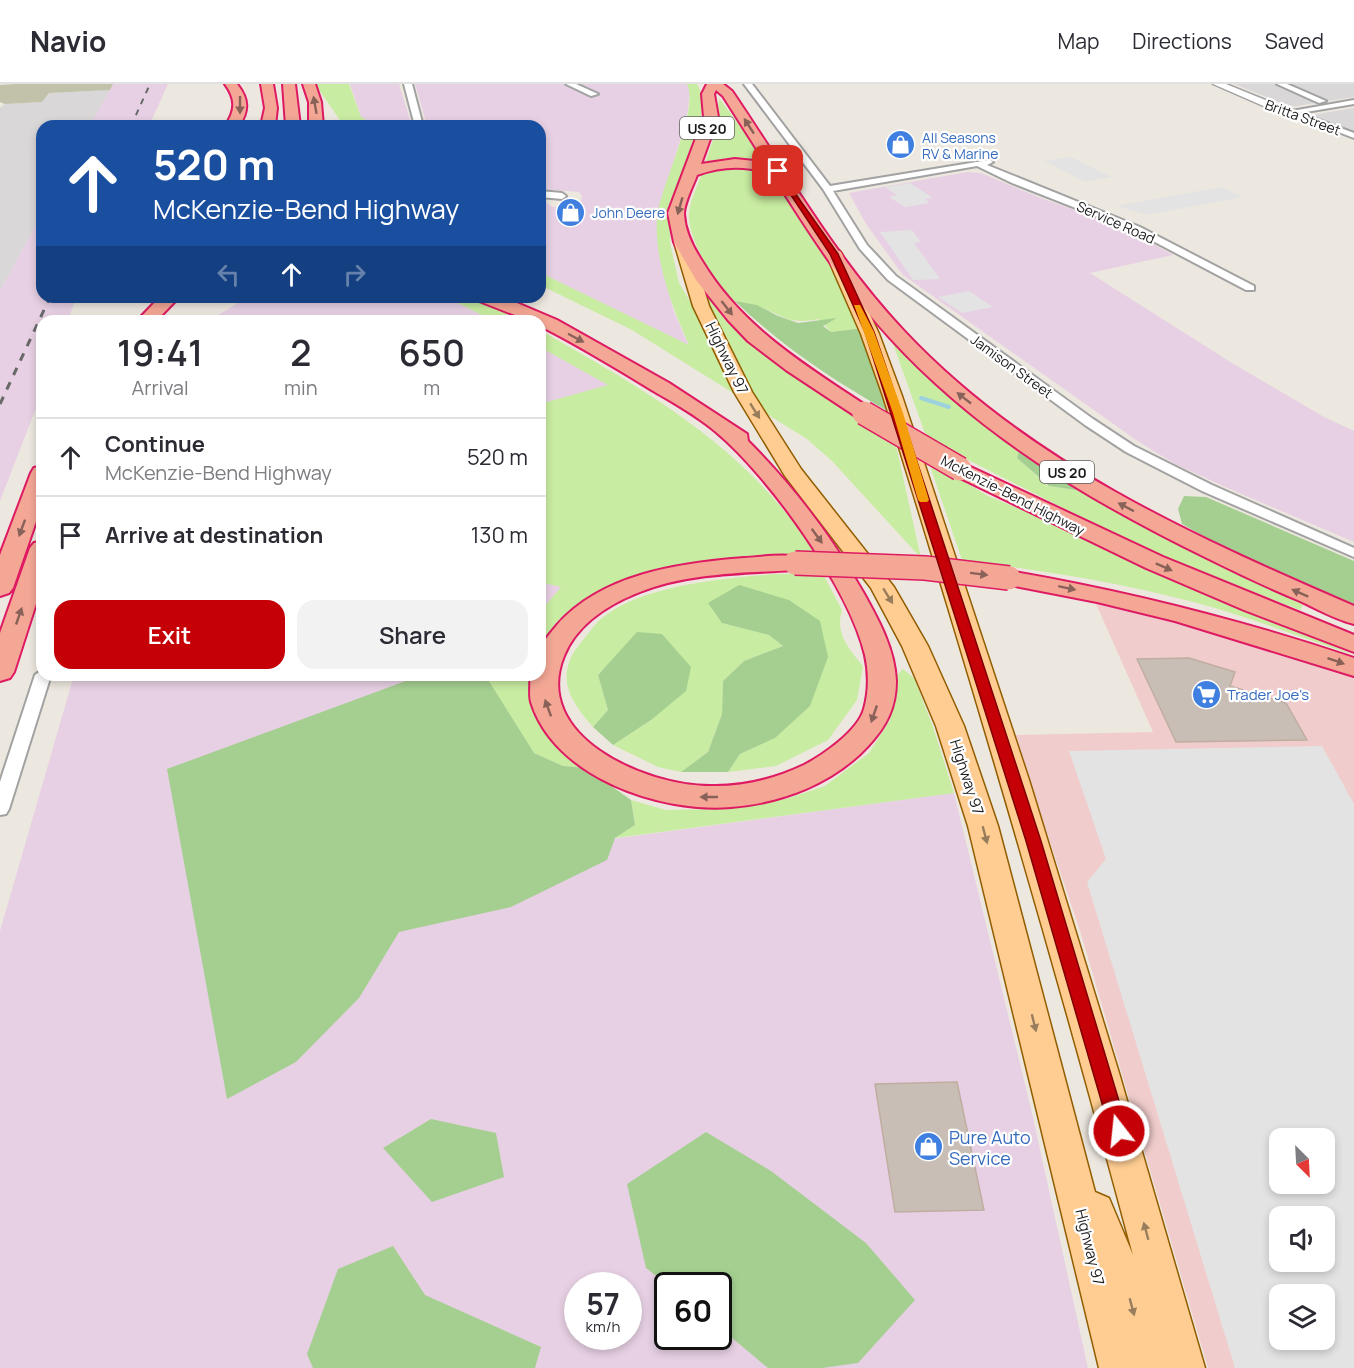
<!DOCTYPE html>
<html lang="en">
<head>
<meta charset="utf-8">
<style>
	body { margin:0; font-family:Manrope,sans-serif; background:#f2f2f3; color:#2b2b33; height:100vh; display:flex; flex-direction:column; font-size:22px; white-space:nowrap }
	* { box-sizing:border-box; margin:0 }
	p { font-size:20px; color:#7c7c81 }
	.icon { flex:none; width:33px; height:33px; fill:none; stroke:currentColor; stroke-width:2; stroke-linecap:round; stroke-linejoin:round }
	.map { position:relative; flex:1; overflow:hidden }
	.sheet { position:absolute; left:36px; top:231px; width:510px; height:366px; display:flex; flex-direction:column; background:#fff; border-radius:18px; box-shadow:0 3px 9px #0003 }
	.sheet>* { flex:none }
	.top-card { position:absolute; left:36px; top:36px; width:510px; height:183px; border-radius:18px; box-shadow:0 3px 9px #0003; background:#1a4fa0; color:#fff; overflow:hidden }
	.needle { width:39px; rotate:156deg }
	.buttons { position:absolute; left:1269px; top:1044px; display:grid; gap:12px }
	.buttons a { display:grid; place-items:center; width:66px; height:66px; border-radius:12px; background:#fff; box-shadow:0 3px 9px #0003; font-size:30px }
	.speed { position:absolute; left:564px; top:1188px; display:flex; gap:12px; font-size:30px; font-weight:700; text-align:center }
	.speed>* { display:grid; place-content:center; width:78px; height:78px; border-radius:50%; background:#fff; box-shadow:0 3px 9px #0003; line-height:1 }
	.speed small { font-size:15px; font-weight:400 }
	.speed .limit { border:3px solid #111; border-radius:9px; background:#fff; color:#111 }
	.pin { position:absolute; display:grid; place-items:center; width:51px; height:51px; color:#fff; margin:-26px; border-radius:12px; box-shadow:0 3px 9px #0006 }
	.me { position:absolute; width:66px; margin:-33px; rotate:344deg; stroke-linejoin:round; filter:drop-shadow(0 0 4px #0008) }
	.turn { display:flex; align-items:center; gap:21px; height:126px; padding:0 18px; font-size:27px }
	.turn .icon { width:78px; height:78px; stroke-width:2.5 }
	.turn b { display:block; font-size:42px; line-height:51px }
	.lanes { display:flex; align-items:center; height:57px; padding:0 18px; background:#0003; justify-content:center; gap:30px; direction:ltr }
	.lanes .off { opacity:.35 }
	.eta { display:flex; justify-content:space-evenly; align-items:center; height:102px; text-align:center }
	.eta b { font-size:36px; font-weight:600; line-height:42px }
	.button { display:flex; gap:12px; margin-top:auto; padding:12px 18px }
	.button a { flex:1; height:69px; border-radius:18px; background:#c50006; color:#fff; font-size:24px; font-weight:600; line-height:69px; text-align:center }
	.button a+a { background:#f2f2f3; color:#2b2b33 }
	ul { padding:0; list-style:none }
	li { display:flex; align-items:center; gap:18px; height:78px; padding:0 18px; border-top:2px solid #e1e1e2 }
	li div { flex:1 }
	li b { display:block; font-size:22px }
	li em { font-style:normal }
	header { display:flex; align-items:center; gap:36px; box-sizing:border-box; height:84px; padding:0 30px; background:#fff; border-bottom:2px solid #e1e1e2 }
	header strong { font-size:28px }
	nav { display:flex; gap:33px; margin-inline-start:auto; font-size:21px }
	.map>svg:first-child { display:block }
	.residential { fill:#d9d7d8 }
	.commercial { fill:#f0cdcc; fill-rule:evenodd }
	.industrial { fill:#e7d0e3; fill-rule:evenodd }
	.construction { fill:#c2c1aa }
	.grass { fill:#c8eca1 }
	.forest { fill:#a5cf91 }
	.parking { fill:#e3e3e3; fill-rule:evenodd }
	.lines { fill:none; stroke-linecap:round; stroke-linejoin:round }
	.stream { stroke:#9cd1de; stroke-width:4 }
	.building { fill:#c9beb5; stroke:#bfada1; stroke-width:1.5 }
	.minor-casing { stroke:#a2a2a2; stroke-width:4 }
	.tertiary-casing { stroke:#a2a2a2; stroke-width:3 }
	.primary-casing { stroke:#915d00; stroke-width:3 }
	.trunk-casing { stroke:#de1a63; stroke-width:4 }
	.minor { fill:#fff; fill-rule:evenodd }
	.tertiary { fill:#fff; fill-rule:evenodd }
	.primary { fill:#ffcd92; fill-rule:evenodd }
	.trunk { fill:#f4a795; fill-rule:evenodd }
	.rail-far1 { stroke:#696969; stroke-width:2; stroke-dasharray:6 6; stroke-linecap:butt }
	.rail { stroke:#696969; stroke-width:3; stroke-dasharray:8 8; stroke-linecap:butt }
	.trunk-bridge-casing { stroke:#de1a63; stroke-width:26; stroke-linecap:butt }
	.trunk-bridge { stroke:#f4a795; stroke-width:23 }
	.oneway { fill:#886158 }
	.oneway2 { fill:#987d5c }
	.route { fill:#c50006; stroke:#800004; stroke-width:1.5 }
	.slow { fill:#f59e0b }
	.labels { text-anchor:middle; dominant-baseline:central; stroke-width:4.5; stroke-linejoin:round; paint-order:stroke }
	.far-street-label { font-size:14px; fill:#1b1b1b; stroke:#fff }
	.shield { fill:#fff; stroke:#5f5f5f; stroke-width:1.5 }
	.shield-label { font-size:14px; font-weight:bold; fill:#1b1b1b }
	.far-shop-label { font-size:14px; fill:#366cbe; stroke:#fff; text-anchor:start }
	.street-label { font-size:15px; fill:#1b1b1b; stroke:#fff }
	.shop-label { font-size:15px; fill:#366cbe; stroke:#fff; text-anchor:start }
	.near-shop-label { font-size:18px; fill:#366cbe; stroke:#fff; text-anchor:start }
</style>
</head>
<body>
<header>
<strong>Navio</strong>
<nav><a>Map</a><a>Directions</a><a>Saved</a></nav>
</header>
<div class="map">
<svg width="1354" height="1284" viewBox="0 0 1354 1284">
	<rect width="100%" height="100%" fill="#ede8df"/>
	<path class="residential" d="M1234,0h120v13l-63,10z
		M110,6l-20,36h-48v88l-42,77v-183l5,-4 37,-2 7,-9z
		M1354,24v24l-43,-17z"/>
	<path class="commercial" d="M1096,520l208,50 50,20v694h-146l-127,-434 -67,-199 139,-3zM1280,1054h44v46h-44zM1280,1132h44v46h-44zM1280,1210h44v46h-44z"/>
	<path class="industrial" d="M113,0h55l-19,42h-59z
		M350,0h49l13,42h-35l-16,-9z
		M415,0h149l27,11 8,-1 -22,-10h110l3,5 -2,21 -6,24 -25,82 3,44 14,52 15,34 -149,-73v-76l12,10 20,-1 9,-5 1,-5 -3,-4 -39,-3v-63h-113z
		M967,88l14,1 62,26 55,19 30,12 45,25 -83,18 142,90 92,54 30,14v111l-122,-52 -57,-26 -36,-22 -236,-167 -37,-51 -17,-31z
		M42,130v83h34l-8,24h-26v72l-42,108v-210z
		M248,213h198l48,24h-286z
		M540,263l69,38 -69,19z
		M540,498l22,5 -22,25z
		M74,591h414l-1,3 102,164 365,-49 78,320 56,255h-1088v-437zM578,1202h50v50h-50zM668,1202h50v50h-50z"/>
	<path class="construction" d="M16,0h97l-3,6 -61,3 -7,9 -37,2 -5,-2v-17z"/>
	<path class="grass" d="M315,0h34l12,33 16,9h-33z
		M687,0h10l7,14 -4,24 -21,58 -8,35 -1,28 9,40 18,30 2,-31 19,25 175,125 28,126 -89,-97 -25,-22 -175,-109 -92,-45v-12l3,1 146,71c-17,-38 -35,-85 -32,-128 3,-30 43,-108 30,-133z
		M719,14l49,65 -40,-3 -23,3 11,-32z
		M738,80l33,7 65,105 28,52 -33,4 -12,-13c-32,6 -34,-3 -61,-13 -7,-3 -17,-2 -23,-5 -19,-11 -49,-67 -46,-88 1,-13 9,-28 13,-40l5,-4z
		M446,213c32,0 50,8 78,24h-30z
		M540,246c108,62 208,117 276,225 -74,0 -136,2 -205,33 -19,8 -39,18 -54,34 -7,7 -12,18 -17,26v-36l21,-25 -21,-5v-178l68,-19 -68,-38z
		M893,254l127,110 -3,10 31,28 35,5 74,42 134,64 12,8 -3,5 -158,-62 -215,-109 -35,-98z
		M928,376l60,36 103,42 263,117c-46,-15 -92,-33 -139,-47 -82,-24 -169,-37 -253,-48z
		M776,490h47l19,36c-7,23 6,38 21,56l-6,34 -29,40 -52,26 -48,6 12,-18 35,-16 45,-117 -98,2 47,12 14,11 -39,15 -21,20 -1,33 -14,38 -27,20 -23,-5 -45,-22 38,-25 -33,-64 -20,18 10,36 -15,17c-26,-29 -39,-54 -10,-87 6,-7 11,-15 18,-21 39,-34 125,-41 175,-45z
		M903,585l11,9 19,49 21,66 -339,45 20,-13 -4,-25 35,10 54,-1 66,-10 39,-13 44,-33 21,-33 5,-43z
		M488,591h44l2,35 16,29 36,29 -23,-2 -29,-13 -48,-75z"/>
	<path class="forest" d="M735,217l22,4 21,11 20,7 39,-5 -14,8 8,6 33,-4 22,82c-54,-30 -107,-66 -151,-109z
		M1020,364l63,43 -34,-5 -32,-28z
		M1184,412l22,1 148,64v45l-121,-53 -51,-29 -4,-15z
		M739,501l50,15 31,21 8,36 -18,49 -35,32 -35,16 -12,18h-47l27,-20 14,-38 1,-33 21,-20 39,-15 -14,-11 -47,-12 -14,-20z
		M637,548l25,2 29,33 -5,24 -35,29 -38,25 -20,-18 15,-17 -10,-35z
		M422,591h66l-1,3 47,75 29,13 23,2 45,32 4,25 -20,13 -8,22 -96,47 -112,25 -40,66 -63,64 -69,37 -60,-330z
		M431,1035l65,14 8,44 -72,25 -49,-54z
		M706,1048l65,39 95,72 49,57 -57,63 -36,5h-54l-49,-41 -1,-41 -50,-1 -22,-17 -19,-84z
		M393,1162l32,49 116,52 -6,21h-222l-6,-14 31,-85z"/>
	<path class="parking" d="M1071,73l41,20 -27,5 -41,-21z
		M910,99l23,15 -8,1 5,4 -25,4 -16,-10 8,-2 -12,-8z
		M1221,103l22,10 -97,18 -29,-9z
		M912,146l9,12 -7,1 26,36 -27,1 -33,-48z
		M969,207l24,16 -31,6 -24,-16z
		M1322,662l32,58v564h-119l-148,-486 19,-23 -37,-108zM1324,1054v46h-44v-46zM1324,1132v46h-44v-46zM1324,1210v46h-44v-46z"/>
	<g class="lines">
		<path class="stream" d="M921,314l28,9"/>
	</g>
	<path class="building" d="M1189,574l46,14 -5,14 56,17 21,37 -131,2 -39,-83z
		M957,998l27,128 -89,2 -20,-128z"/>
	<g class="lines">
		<defs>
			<path id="minor" d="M404,0h8l11,42h-8z
				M566,0h10l22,10 -7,2z
				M744,0h8l78,102 159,-26 4,2 -6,3 153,62 114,59v4h-8l-112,-59 -122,-48 -35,-17 -144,25 34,54 29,31 197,143 41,27 78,39 142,63v9l-152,-66 -76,-39 -41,-27 -197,-145 -28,-31 -37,-60z
				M1277,0h10l39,17 -7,2z
				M1354,16v4l-54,9 54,20v5l-68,-26z
				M540,107l22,2 4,3 -4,3 -22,-2z
				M42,586v5h9l-42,134 -3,5 -6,1v-33l35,-107z"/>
			<path id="tertiary" d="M1213,0h13l69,28 -5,3 -22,-7z"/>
			<path id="primary" d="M682,153l8,5 19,64 43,86 49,77 93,118 34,59 36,80 34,100 97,366 14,6 24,57c-77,-288 -161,-574 -250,-859l-22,-62 -35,-80 2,-3h12l2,3 37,80 23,62 127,384 90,293 86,295h-106l-131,-542 -32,-100 -34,-80 -31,-58 -86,-112 -51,-84 -41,-86 -19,-64z"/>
			<path id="trunk" d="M225,0h12c12,15 12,27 2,42h-14c11,-16 11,-27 0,-42z
				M261,0h12l4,24 -2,18h-14l4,-18z
				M283,0h12l5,42h-14z
				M303,0h12l6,18 2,24h-14v-24z
				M707,0h16l9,7c55,81 104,168 172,240 123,131 288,205 450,275v18c-19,-5 -37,-15 -54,-23 -31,-13 -61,-27 -91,-42 -117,-57 -229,-123 -318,-220 -46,-50 -83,-108 -119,-165 -26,-9 -50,-8 -75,1 -4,11 -13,28 -13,39 1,18 9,33 18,47 40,67 106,106 169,148l3,4 -3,4 -7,2 -7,-2 -71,-47 -38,-29 -20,-21 -32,-40 -22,-38 -6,-29 36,-96 -2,-23zM716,6l7,6 42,66 -30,-3 -34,5 17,-47 -4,-23z
				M160,213h19l-23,24h-19z
				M476,213h27l54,23 112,63 78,51 1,7c46,46 83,95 115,151 15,27 32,57 33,89 0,27 -10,46 -28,65 -34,37 -86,57 -137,61 -71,6 -177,-30 -200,-105 -2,-8 0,-19 -1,-27h10c0,-7 -1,-16 0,-23 2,-11 11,-19 17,-27 45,-51 122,-62 187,-67 19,-1 41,-5 60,0l3,5 -3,5 -9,2c-51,3 -107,3 -155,22 -31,12 -63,32 -76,64 -33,81 82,130 146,130 33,1 64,-7 94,-21 19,-10 54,-34 60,-56 5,-18 5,-36 1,-54 -16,-67 -96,-179 -149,-223 -20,-17 -44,-30 -66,-43 -36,-22 -72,-44 -110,-63v-5h-10l-51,-20z
				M960,378l203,95 191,78v17l-110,-42 -98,-42 -194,-94 -3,-5 3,-5z
				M42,382v38l-29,84 -4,5 -9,3v-41l31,-82 3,-5z
				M42,457v44l-28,87 -4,6 -10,3v-48l30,-85 4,-5z
				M1009,487c117,20 232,49 345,87v18l-179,-55 -78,-19 -97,-19 -3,-5 3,-5z"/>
		</defs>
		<use href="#minor" class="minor-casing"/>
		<use href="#tertiary" class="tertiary-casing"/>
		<use href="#primary" class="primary-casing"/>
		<use href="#trunk" class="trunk-casing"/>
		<use href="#minor" class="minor"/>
		<use href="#tertiary" class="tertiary"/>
		<use href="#primary" class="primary"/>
		<use href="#trunk" class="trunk"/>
		<path class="rail-far1" d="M131,42l19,-42"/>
		<path class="rail" d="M0,320l50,-107"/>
		<defs>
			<path id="trunk-bridge" d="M864,329l96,56
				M795,479l130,5 84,10"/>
		</defs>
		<use href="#trunk-bridge" class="trunk-bridge-casing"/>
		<use href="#trunk-bridge" class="trunk-bridge"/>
	</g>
	<defs><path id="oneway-solid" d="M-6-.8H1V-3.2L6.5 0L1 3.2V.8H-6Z" transform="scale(1.5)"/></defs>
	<g class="oneway">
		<use href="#oneway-solid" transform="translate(240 21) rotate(90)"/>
		<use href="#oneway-solid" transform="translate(315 21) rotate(-100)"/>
		<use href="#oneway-solid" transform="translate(749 42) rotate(-123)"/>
		<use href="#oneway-solid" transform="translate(680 122) rotate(106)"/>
		<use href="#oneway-solid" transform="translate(727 224) rotate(52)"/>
		<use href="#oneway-solid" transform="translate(576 254) rotate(28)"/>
		<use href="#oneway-solid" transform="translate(964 314) rotate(-142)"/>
		<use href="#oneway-solid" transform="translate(1126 423) rotate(-152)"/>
		<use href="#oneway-solid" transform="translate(22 444) rotate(110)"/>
		<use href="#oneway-solid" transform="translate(817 452) rotate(54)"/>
		<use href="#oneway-solid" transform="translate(1164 483) rotate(24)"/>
		<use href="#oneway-solid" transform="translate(979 490) rotate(7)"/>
		<use href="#oneway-solid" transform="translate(1067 504) rotate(12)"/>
		<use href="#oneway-solid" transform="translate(1300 509) rotate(-156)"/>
		<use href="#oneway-solid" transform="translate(19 532) rotate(-71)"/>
		<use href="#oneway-solid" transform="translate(1336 577) rotate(19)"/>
		<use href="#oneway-solid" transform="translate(548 624) rotate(-110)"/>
		<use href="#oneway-solid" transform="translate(874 630) rotate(109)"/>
		<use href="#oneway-solid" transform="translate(709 713) rotate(180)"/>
	</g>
	<g class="oneway2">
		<use href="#oneway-solid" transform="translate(755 327) rotate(58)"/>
		<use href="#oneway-solid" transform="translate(888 512) rotate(58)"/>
		<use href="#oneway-solid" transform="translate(985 751) rotate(75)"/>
		<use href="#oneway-solid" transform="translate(1034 939) rotate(76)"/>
		<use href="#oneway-solid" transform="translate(1146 1147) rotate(-105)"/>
		<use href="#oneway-solid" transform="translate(1132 1223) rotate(75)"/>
	</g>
	<path class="route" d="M778,85l60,85 36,78 14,41 153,468 87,290 -3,6 -6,3 -7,-3 -2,-6 -84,-290 -161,-509 -35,-78 -55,-83z"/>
	<path class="slow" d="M854,221h6l14,27 29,81 26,87 -2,2h-7l-2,-2 -25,-87z"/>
	<defs>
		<symbol id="shop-disc" viewBox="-11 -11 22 22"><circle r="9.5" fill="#3f7fe0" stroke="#fff"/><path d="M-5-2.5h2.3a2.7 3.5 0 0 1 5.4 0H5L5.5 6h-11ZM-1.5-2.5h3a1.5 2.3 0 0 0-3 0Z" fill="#fff"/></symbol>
		<symbol id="supermarket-disc" viewBox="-11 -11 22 22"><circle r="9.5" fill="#3f7fe0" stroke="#fff"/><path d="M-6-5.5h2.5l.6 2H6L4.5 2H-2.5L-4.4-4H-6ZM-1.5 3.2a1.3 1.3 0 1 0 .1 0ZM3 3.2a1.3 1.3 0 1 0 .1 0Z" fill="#fff"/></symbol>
	</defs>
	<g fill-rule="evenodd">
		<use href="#shop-disc" x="884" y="44" width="33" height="33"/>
		<use href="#shop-disc" x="554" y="112" width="33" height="33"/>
		<use href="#supermarket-disc" x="1190" y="594" width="33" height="33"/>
		<use href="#shop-disc" x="912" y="1046" width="33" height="33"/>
	</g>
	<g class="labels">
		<g class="far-street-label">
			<text transform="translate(1303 33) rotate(20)">Britta Street</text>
			<text transform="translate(1116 138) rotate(24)">Service Road</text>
			<text transform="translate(1012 282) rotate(36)">Jamison Street</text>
			<text transform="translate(1013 411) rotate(27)">McKenzie-Bend Highway</text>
		</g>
		<g class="shield">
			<rect x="680" y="33" width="54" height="22" rx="4.5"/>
			<rect x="1040" y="377" width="54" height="22" rx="4.5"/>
		</g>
		<g class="shield-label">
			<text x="707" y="44">US 20</text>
			<text x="1067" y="388">US 20</text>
		</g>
		<g class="far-shop-label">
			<text x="922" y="53">All Seasons<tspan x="922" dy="16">RV &amp; Marine</tspan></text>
			<text x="592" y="128">John Deere</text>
		</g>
		<g class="street-label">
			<text transform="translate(727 274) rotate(64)">Highway 97</text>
			<text transform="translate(967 693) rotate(72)">Highway 97</text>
			<text transform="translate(1090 1163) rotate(76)">Highway 97</text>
		</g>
		<g class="shop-label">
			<text x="1227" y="610">Trader Joe's</text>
		</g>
		<g class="near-shop-label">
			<text x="949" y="1053">Pure Auto<tspan x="949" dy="21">Service</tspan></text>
		</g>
	</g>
</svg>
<div class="buttons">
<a><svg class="needle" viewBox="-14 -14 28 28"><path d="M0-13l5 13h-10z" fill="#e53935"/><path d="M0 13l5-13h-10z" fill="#7c7c81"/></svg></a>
<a><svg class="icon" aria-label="sound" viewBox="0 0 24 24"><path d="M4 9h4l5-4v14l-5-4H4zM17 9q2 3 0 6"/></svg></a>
<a><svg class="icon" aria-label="layers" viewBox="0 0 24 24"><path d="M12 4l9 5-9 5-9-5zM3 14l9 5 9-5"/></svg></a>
</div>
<div class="speed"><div>57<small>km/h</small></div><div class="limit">60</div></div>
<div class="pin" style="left:778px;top:87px;background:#d93025"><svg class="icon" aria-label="arrive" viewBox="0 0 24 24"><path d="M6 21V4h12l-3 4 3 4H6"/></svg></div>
<svg class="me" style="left:1119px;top:1047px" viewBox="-20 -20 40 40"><circle r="17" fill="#c50006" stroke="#fff" stroke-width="3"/><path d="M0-11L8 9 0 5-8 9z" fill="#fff"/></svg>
<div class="top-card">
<div class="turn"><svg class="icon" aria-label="ahead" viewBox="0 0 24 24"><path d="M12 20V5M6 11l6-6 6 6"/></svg><div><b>520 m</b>McKenzie-Bend Highway</div></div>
<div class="lanes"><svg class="icon off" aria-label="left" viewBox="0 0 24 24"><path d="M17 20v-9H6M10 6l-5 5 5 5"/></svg><svg class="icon" aria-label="ahead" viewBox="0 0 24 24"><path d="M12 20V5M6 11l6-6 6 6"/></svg><svg class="icon off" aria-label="right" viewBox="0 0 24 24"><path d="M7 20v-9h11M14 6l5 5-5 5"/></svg></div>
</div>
<section class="sheet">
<div class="eta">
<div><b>19:41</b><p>Arrival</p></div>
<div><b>2</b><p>min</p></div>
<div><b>650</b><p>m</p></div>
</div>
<ul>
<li><svg class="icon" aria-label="ahead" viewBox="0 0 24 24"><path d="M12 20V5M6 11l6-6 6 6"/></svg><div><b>Continue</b><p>McKenzie-Bend Highway</p></div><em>520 m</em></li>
<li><svg class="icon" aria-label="arrive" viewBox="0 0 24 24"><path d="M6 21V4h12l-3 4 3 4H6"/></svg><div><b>Arrive at destination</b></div><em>130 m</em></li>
</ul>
<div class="button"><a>Exit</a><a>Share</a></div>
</section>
</div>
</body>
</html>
